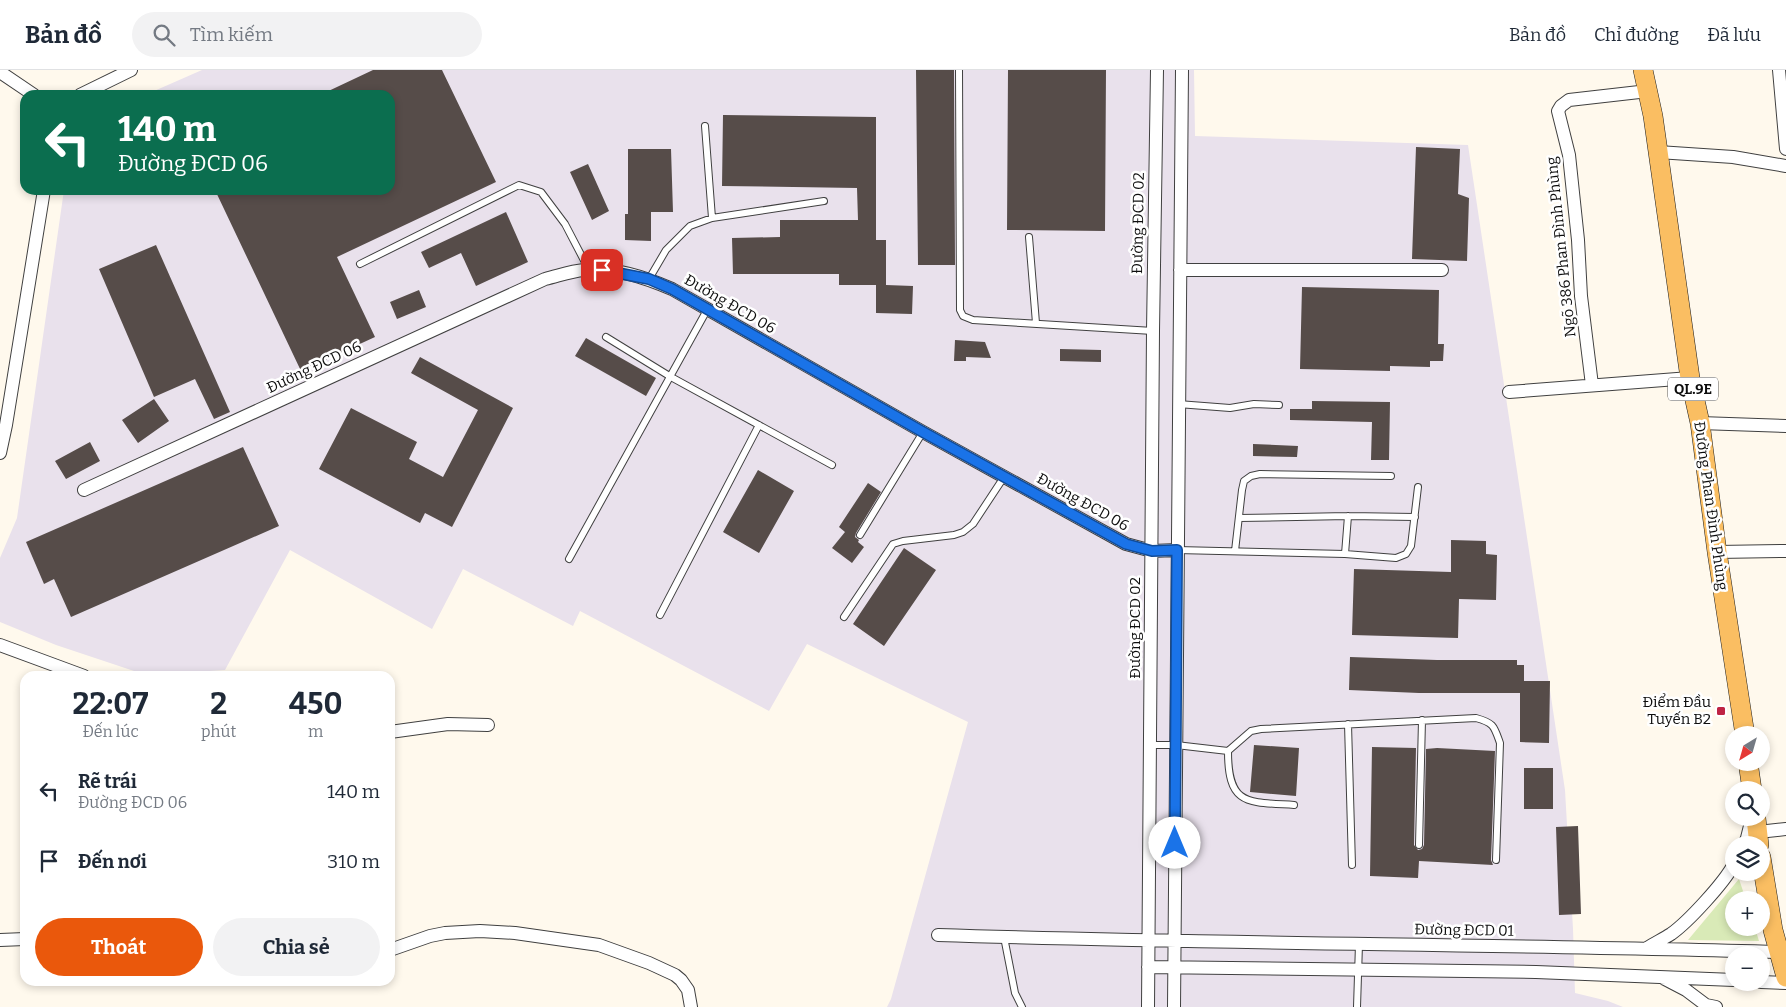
<!DOCTYPE html>
<html lang="vi">
<head>
<meta charset="utf-8">
<style>
	body { margin:0; font-family:Bitter,serif; background:#f2f2f3; color:#1f2937; height:100vh; display:flex; flex-direction:column; font-size:19px; white-space:nowrap }
	* { box-sizing:border-box; margin:0 }
	p { font-size:16px; color:#747a83 }
	.icon { flex:none; width:28px; height:28px; fill:none; stroke:currentColor; stroke-width:2; stroke-linecap:round; stroke-linejoin:round }
	.map { position:relative; flex:1; overflow:hidden }
	.drawer { position:absolute; left:20px; top:601px; width:375px; height:315px; display:flex; flex-direction:column; background:#fff; border-radius:15px; box-shadow:0 2px 8px #0003 }
	.drawer>* { flex:none }
	.guide { position:absolute; left:20px; top:20px; width:375px; height:105px; border-radius:15px; box-shadow:0 2px 8px #0003; background:#0b6e4f; color:#fff; overflow:hidden }
	.needle { width:32px; rotate:217deg }
	.buttons { position:absolute; left:1725px; top:656px; display:grid; gap:10px }
	.buttons a { display:grid; place-items:center; width:45px; height:45px; border-radius:50%; background:#fff; box-shadow:0 2px 8px #0003; font-size:25px }
	.pin { position:absolute; display:grid; place-items:center; width:42px; height:42px; color:#fff; margin:-21px; border-radius:10px; box-shadow:0 2px 8px #0006 }
	.me { position:absolute; width:55px; margin:-28px; rotate:0deg; stroke-linejoin:round; filter:drop-shadow(0 0 4px #0008) }
	.turn { display:flex; align-items:center; gap:18px; height:105px; padding:0 15px; font-size:22px }
	.turn .icon { width:65px; height:65px; stroke-width:2.5 }
	.turn b { display:block; font-size:35px; line-height:42px }
	.eta { display:flex; justify-content:space-evenly; align-items:center; height:85px; text-align:center }
	.eta b { font-size:30px; font-weight:700; line-height:35px }
	.cta { display:flex; gap:10px; margin-top:auto; padding:10px 15px }
	.cta a { flex:1; height:58px; border-radius:30px; background:#ea580c; color:#fff; font-size:20px; font-weight:700; line-height:58px; text-align:center }
	.cta a+a { background:#f2f2f3; color:#1f2937 }
	ul { padding:0; list-style:none }
	li { display:flex; align-items:center; gap:15px; height:70px; padding:0 15px }
	li div { flex:1 }
	li b { display:block; font-size:19px }
	li em { font-style:normal }
	header { display:flex; align-items:center; gap:30px; box-sizing:border-box; height:70px; padding:0 25px; background:#fff; border-bottom:1px solid #e0e1e3 }
	header strong { font-size:24px }
	nav { display:flex; gap:28px; margin-inline-start:auto; font-size:18px }
	.search { width:350px; height:45px; background:#f2f2f3; display:flex; align-items:center; gap:12px; box-sizing:border-box; padding:0 18px; border-radius:28px; color:#747a83; font-size:19px }
	.map>svg:first-child { display:block }
	.industrial { fill:#e9e1ec }
	.green { fill:#d9eab7 }
	.building { fill:#564c49 }
	.lines { fill:none; stroke-linecap:round; stroke-linejoin:round }
	.lane-casing { stroke:#404040; stroke-width:8 }
	.street-casing { stroke:#404040; stroke-width:14 }
	.primary-casing { stroke:#1e1e1e; stroke-width:20 }
	.lane { stroke:#fff; stroke-width:6 }
	.street { stroke:#fff; stroke-width:12 }
	.primary { stroke:#fabe62; stroke-width:19 }
	.route-casing { stroke:#114b97; stroke-width:12 }
	.route { stroke:#1a73e8; stroke-width:9 }
	.poi-dot { fill:#bf2343; stroke:#fff; stroke-width:2 }
	.labels { text-anchor:middle; dominant-baseline:central; stroke-width:5; stroke-linejoin:round; paint-order:stroke }
	.shield { fill:#fff; stroke:#565656; stroke-width:1 }
	.shield-label { font-size:14px; font-weight:bold; fill:#0d0d0d }
	.street-label { font-size:15px; fill:#0d0d0d; stroke:#fff }
	.poi-label { font-size:15px; fill:#0d0d0d; stroke:#fff; text-anchor:end }
</style>
</head>
<body>
<header>
<strong>Bản đồ</strong>
<div class="search"><svg class="icon" aria-label="search" viewBox="0 0 24 24"><circle cx="10" cy="10" r="6"/><path d="M15 15l6 6"/></svg>Tìm kiếm</div>
<nav><a>Bản đồ</a><a>Chỉ đường</a><a>Đã lưu</a></nav>
</header>
<div class="map">
<svg width="1786" height="937" viewBox="0 0 1786 937">
	<rect width="100%" height="100%" fill="#fff9ed"/>
	<path class="industrial" d="M202,0h992l1,66 273,9 97,645 8,139 2,64 33,8 15,6h-736l4,-8 77,-277 -161,-78 -38,67 -189,-100 -7,15 -110,-57 -31,60 -142,-79 -65,120 -79,5 -90,-30 -56,-23v-64l17,-40 47,-328h326v-95h-245z"/>
	<path class="green" d="M1739,809l7,21h-12v28h21l4,13 -71,-1z"/>
	<path class="building" d="M373,0h69l54,112 -159,75 38,80 -74,34 -86,-181h175v-95h-70z
		M916,0h38l1,195h-37z
		M1008,0h98l-1,161 -98,-1z
		M723,45l153,2v123h10v45l27,1 -1,28 -36,-1v-28h-37v-11h-106l-1,-36 48,-1v-17h78l-1,-32 -135,-2z
		M1416,77l44,2 -2,45 11,4 -2,63 -55,-2z
		M628,79h43l2,63h-22v29l-26,-1v-26h3z
		M588,94l21,47 -17,9 -22,-48z
		M506,142l22,50 -52,24 -15,-33 -32,15 -8,-16z
		M156,175l74,167 -16,7 -19,-40 -41,18 -55,-128z
		M1302,217l137,3 -1,54h6l-1,17h-13v6l-40,-1v5l-90,-2z
		M419,220l7,17 -29,12 -7,-17z
		M586,268l70,40 -10,18 -71,-40z
		M955,270l30,2 6,16 -25,-1v4h-12z
		M1060,279l41,1v12l-41,-1z
		M420,287l93,51 -61,119 -27,-14 -5,10 -101,-54 32,-61 66,34 -8,17 34,18 35,-67 -67,-37z
		M154,329l15,22 -31,22 -16,-23z
		M1312,331l78,1 -1,58h-18l1,-38 -82,-2v-11h22z
		M90,372l10,19 -34,18 -11,-18z
		M1253,374l45,2 -1,11 -44,-1z
		M243,377l36,79 -208,91 -17,-38 -10,5 -18,-42z
		M758,400l36,21 -35,62 -36,-21z
		M868,413l13,9 -25,41 -1,4 4,3 -1,2 6,5 -12,16 -20,-15 13,-16 -6,-5z
		M1451,470l35,1v13l11,1 -1,45 -37,-1 -1,39 -106,-3 2,-66 97,3z
		M904,478l32,22 -52,76 -31,-22z
		M1350,587l87,3h80v5h7v16h26l-1,62 -29,-1v-49h-101l-70,-3z
		M1254,675l45,3 -3,48 -46,-4z
		M1372,677l44,1 -2,97 4,5 4,-1 2,-4 2,-96 11,-1 58,3 -4,109 2,5 -74,-4 -1,17 -48,-2z
		M1524,698h29v41h-29z
		M1578,756l3,88 -22,1 -3,-88z"/>
	<g class="lines">
		<defs>
			<path id="lane" d="M959,0l1,240 3,6 10,4 180,11
				M705,56l7,92
				M1029,167l7,86
				M360,194l159,-79 22,7 24,32 24,46
				M649,209l17,-29 24,-24 22,-8 112,-17
				M606,267l65,40 161,88
				M1178,334l52,4 24,-4 25,1
				M1239,448l109,-2 67,1
				M860,465l63,-103
				M1177,480l168,4 51,4 10,-4 5,-8 7,-59
				M1235,481l7,-61 2,-9 7,-5 9,-2 131,2
				M1345,484l3,-38
				M569,489l138,-249
				M660,545l99,-190
				M844,547l49,-73 10,-3 51,-6 9,-3 10,-8 31,-47
				M1348,654l4,141
				M1150,675h26l52,6 23,-20 10,-2 215,-11c18,5 18,8 24,25l-4,117
				M1228,681c0,55 19,51 66,54
				M1419,775l3,-125
				M1004,867l11,56 7,14
				M1357,937l2,-63"/>
			<path id="street" d="M1779,0l7,79
				M0,2l34,23
				M80,25l51,-25
				M1658,82l75,5 53,9
				M1180,200h262
				M1592,315l-11,-89 -3,-56 -9,-85 -11,-44 3,-5 8,-6 79,-9
				M1509,322l181,-14
				M1700,353l86,3
				M0,383l6,-28 38,-235
				M84,420l461,-211c13,-3 26,-8 39,-9 30,-3 60,7 88,19l251,143 203,112 26,7 25,-1
				M1717,482l69,-1
				M0,575l84,31
				M390,662l58,-8 40,1
				M1758,762l28,-3
				M1744,775l3,-7 5,-20
				M938,865c280,9 561,9 841,17
				M0,870l25,-1
				M1647,878c8,-5 16,-9 24,-14 17,-12 53,-51 63,-70
				M390,880l40,-14 15,-3 35,-2 35,2 84,12 50,18 26,12 6,5 7,10 3,17
				M1148,897l388,5 198,8
				M1663,908l23,12 20,15 10,2
				M1761,912l25,1
				M1148,937l5,-676 4,-261
				M1174,937l8,-937"/>
			<path id="primary" d="M1643,0l10,46 37,262 10,45 17,129 28,183
				M1748,692l4,28
				M1756,748l3,27
				M1761,787l12,73 13,47"/>
		</defs>
		<use href="#lane" class="lane-casing"/>
		<use href="#street" class="street-casing"/>
		<use href="#primary" class="primary-casing"/>
		<use href="#lane" class="lane"/>
		<use href="#street" class="street"/>
		<use href="#primary" class="primary"/>
	</g>
	<g class="lines">
		<defs>
			<path id="route" d="M602,200l47,9 23,10 251,143 203,112 26,7 25,-1 -2,293"/>
		</defs>
		<use href="#route" class="route-casing"/>
		<use href="#route" class="route"/>
	</g>
	<rect class="poi-dot" x="1716" y="636" width="10" height="10" rx="2.5"/>
	<g class="labels">
		<rect class="shield" x="1668" y="307.5" width="50" height="23" rx="4"/>
		<g class="shield-label">
			<text x="1693" y="319">QL.9E</text>
		</g>
		<g class="street-label">
			<text transform="translate(1138 153) rotate(-89)">Đường ĐCD 02</text>
			<text transform="translate(1561 177) rotate(-96)">Ngõ 386 Phan Đình Phùng</text>
			<text transform="translate(730 234) rotate(30)">Đường ĐCD 06</text>
			<text transform="translate(314 297) rotate(-25)">Đường ĐCD 06</text>
			<text transform="translate(1083 432) rotate(29)">Đường ĐCD 06</text>
			<text transform="translate(1711 436) rotate(82)">Đường Phan Đình Phùng</text>
			<text transform="translate(1135 558) rotate(-90)">Đường ĐCD 02</text>
			<text transform="translate(1464 860) rotate(1)">Đường ĐCD 01</text>
		</g>
		<g class="poi-label">
			<text x="1711" y="632">Điểm Đầu<tspan x="1711" dy="17">Tuyến B2</tspan></text>
		</g>
	</g>
</svg>
<div class="buttons">
<a><svg class="needle" viewBox="-14 -14 28 28"><path d="M0-13l5 13h-10z" fill="#e53935"/><path d="M0 13l5-13h-10z" fill="#747a83"/></svg></a>
<a><svg class="icon" aria-label="search" viewBox="0 0 24 24"><circle cx="10" cy="10" r="6"/><path d="M15 15l6 6"/></svg></a>
<a><svg class="icon" aria-label="layers" viewBox="0 0 24 24"><path d="M12 4l9 5-9 5-9-5zM3 14l9 5 9-5"/></svg></a>
<a>+</a>
<a>−</a>
</div>
<div class="pin" style="left:602px;top:200px;background:#d93025"><svg class="icon" aria-label="arrive" viewBox="0 0 24 24"><path d="M6 21V4h12l-3 4 3 4H6"/></svg></div>
<svg class="me" style="left:1175px;top:773px" viewBox="-20 -20 40 40"><circle r="19" fill="#fff"/><path d="M0-13L10 11 0 6-10 11z" fill="#1a73e8"/></svg>
<div class="guide">
<div class="turn"><svg class="icon" aria-label="left" viewBox="0 0 24 24"><path d="M17 20v-9H6M10 6l-5 5 5 5"/></svg><div><b>140 m</b>Đường ĐCD 06</div></div>
</div>
<section class="drawer">
<div class="eta">
<div><b>22:07</b><p>Đến lúc</p></div>
<div><b>2</b><p>phút</p></div>
<div><b>450</b><p>m</p></div>
</div>
<ul>
<li><svg class="icon" aria-label="left" viewBox="0 0 24 24"><path d="M17 20v-9H6M10 6l-5 5 5 5"/></svg><div><b>Rẽ trái</b><p>Đường ĐCD 06</p></div><em>140 m</em></li>
<li><svg class="icon" aria-label="arrive" viewBox="0 0 24 24"><path d="M6 21V4h12l-3 4 3 4H6"/></svg><div><b>Đến nơi</b></div><em>310 m</em></li>
</ul>
<div class="cta"><a>Thoát</a><a>Chia sẻ</a></div>
</section>
</div>
</body>
</html>
